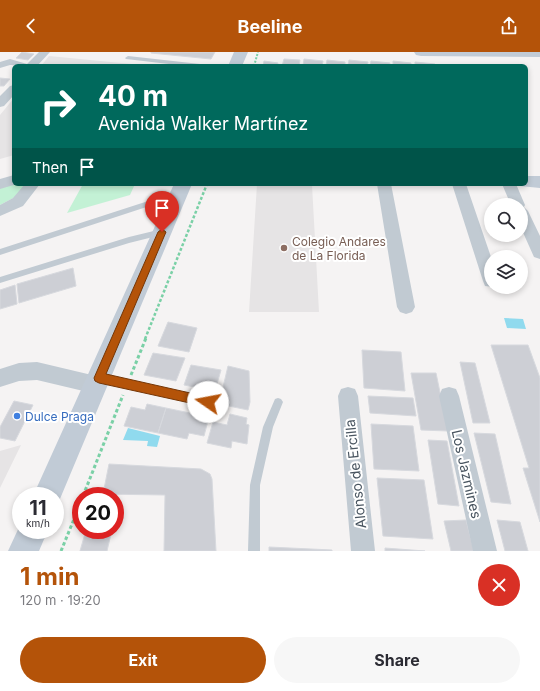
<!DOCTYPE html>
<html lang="en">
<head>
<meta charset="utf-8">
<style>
	body { margin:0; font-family:Inter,sans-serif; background:#f7f7f7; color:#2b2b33; height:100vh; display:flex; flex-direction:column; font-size:15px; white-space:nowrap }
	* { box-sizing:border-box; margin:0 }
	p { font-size:13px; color:#7c7c81 }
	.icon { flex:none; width:22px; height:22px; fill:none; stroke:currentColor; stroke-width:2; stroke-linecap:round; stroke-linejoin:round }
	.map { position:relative; height:499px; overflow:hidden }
	.panel { display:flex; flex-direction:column; background:#fff; flex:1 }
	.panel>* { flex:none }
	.top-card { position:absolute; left:12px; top:12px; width:516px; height:122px; border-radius:6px; box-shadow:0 2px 6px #0003; background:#00695c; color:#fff; overflow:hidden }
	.fabs { position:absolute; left:484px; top:146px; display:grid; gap:8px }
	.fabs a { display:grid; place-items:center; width:44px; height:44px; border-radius:50%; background:#fff; box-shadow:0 2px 6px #0003; font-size:20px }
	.speed { position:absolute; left:12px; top:435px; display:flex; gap:8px; font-size:20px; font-weight:700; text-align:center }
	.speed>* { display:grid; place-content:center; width:52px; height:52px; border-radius:50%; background:#fff; box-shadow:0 2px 6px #0003; line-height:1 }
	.speed small { font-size:10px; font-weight:400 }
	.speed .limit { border:6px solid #d22; background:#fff; color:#111 }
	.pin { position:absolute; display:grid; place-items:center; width:34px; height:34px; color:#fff; margin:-41px -17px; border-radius:50% 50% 50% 0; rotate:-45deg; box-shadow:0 0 4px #0007 }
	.pin .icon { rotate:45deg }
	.me { position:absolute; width:44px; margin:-22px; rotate:282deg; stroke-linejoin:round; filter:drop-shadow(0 0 3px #0008) }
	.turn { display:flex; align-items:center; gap:14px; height:84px; padding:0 20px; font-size:18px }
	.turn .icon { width:52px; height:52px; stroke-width:2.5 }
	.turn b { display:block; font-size:28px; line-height:34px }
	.then { display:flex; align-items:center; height:38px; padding:0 20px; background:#0003; gap:8px; font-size:15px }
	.round { display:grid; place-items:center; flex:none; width:42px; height:42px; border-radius:21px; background:#f7f7f7 }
	.headline { display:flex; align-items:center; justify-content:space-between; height:68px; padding:0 20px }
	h1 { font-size:24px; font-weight:700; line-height:30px; color:#b45309 }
	.action { display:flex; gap:8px; margin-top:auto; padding:8px 20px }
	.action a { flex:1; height:46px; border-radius:24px; background:#b45309; color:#fff; font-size:16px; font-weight:700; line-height:46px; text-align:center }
	.action a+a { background:#f7f7f7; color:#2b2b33 }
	header { display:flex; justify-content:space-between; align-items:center; height:52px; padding:0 20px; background:#b45309; color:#fff; font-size:18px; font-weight:700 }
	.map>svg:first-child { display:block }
	.education { fill:#e6e4e5 }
	.green { fill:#c3f1d5 }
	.water { fill:#90daee }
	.building { fill:#cdcfd5; stroke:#d7d9de }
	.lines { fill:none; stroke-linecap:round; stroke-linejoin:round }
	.path-far2 { stroke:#7ad0a6; stroke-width:2; stroke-dasharray:2 1.5; stroke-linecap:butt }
	.path-far1 { stroke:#7ad0a6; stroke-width:2.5; stroke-dasharray:3 2; stroke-linecap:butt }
	.path { stroke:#7ad0a6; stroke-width:3; stroke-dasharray:3.5 2.5; stroke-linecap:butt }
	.lane { fill:#c1cad2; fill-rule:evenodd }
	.street { fill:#c1cad2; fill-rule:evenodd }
	.secondary { fill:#c1cbd6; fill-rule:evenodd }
	.route { fill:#b45309; stroke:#753606 }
	.education-dot { fill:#8d6e63; stroke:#fff; stroke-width:1.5 }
	.shop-dot { fill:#3f7fe0; stroke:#fff; stroke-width:1.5 }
	.labels { text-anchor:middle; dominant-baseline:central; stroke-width:4; stroke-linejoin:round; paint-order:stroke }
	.education-label { font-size:12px; fill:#785e54; stroke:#fff; text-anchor:start }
	.shop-label { font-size:12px; fill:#366cbe; stroke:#fff; text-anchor:start }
	.near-street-label { font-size:14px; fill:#4a5661; stroke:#fff }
</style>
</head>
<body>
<header><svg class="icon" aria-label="back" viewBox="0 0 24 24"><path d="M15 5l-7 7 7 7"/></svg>Beeline<svg class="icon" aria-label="share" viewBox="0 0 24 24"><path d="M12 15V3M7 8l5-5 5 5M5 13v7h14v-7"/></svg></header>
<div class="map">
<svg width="540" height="499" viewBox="0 0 540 499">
	<rect width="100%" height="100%" fill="#f5f3f3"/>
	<path class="education" d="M49,4l103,10h-111z
		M14,46v57l-14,4v-44z
		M257,132l55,1 7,127h-70z
		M21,393l-21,43v-37z"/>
	<path class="green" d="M14,132h12l-9,12 -17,9v-18z
		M83,132h52l-5,11 -63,18z"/>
	<path class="water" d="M504,266l19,1 3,10 -19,-1z
		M128,376l32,8 -3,11 -10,-1 1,-5 -25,-1z"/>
	<path class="building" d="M22,0l12,2 -6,6 -12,-2z
		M151,0h64l-4,7 -60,-6z
		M284,7l16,1 -1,6h-17z
		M304,7l19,2 -1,5h-19z
		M327,8l18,2v4h-19z
		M349,8l19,2 -1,4h-19z
		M264,9l14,2 -1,3h-14z
		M371,9l19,2 -1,3h-19z
		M393,9l18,2v3h-18z
		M415,10l20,2v2h-20z
		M0,26l10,1 -6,7h-4z
		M73,216l3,18 -57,17 -2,-19z
		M15,233l2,19 -17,5v-19z
		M168,270l29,6 -8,24 -31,-6z
		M491,293h37l12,33v144l-17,-54h6z
		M362,298l39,2 4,39 -41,-3z
		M153,301l32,5 -9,23 -32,-6z
		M460,310l15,1 15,60h-17z
		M191,313l30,5 -6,21 -31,-6z
		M228,314l21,5 1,31 -2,8 -29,-6z
		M411,321h25l12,58 -27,-1z
		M368,344l45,2 3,18 -46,-3z
		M14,349l19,4 -18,36 -15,-3v-11z
		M147,352l19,4 -8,25 -34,-7 7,-19 14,3z
		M166,356l43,9 -5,19 -15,-3 -2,6 -29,-6z
		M230,362l17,4 -1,6 3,1 -2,19 -15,-3 -1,7 -24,-5 6,-21 14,3z
		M371,372l42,2 6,45 -45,-2z
		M474,381l21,1 16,70 -20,-2z
		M428,388l19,1 12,65 -21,-2z
		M109,412l92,5 9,5 2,5 4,72h-52l1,-56 -62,-1z
		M377,426l47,2 9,59 -50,-3z
		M466,468l8,31h-23l-7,-30z
		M497,468l23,2 8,29h-23z
		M86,478h26l-5,21h-27z
		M269,495l63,3v1h-63z
		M385,496l40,3h-40z"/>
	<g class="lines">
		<path class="path-far2" d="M254,14l4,-14"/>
		<path class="path-far1" d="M145,287l62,-155"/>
		<path class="path" d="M131,323l15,-37
			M83,444l40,-101
			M61,499l20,-49"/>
		<path class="lane" d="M128,4l72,8 3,2h-17l-60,-7 -1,-1z
			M176,140h2l3,2 -1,2 -180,59v-6z
			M162,177l4,3 -1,2 -36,9 -129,40v-6l129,-40z
			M99,322l109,24 3,1 2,3 -2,3 -3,1 -109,-24 -3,-1 -1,-3 1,-3z
			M278,346l3,1 2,3 -10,25 -13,58v66h-12l2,-66 13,-58 12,-28z"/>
		<path class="street" d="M39,0h11l-13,14 -27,-1 -10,3v-6l10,-3 17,5z
			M14,33v10l-10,11 -4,1v-11l10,-10z
			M14,123v9h3l-17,5v-10z
			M25,132h15l-17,22 -23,10v-11l13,-7z
			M377,132h14l24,123 -3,5 -6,2 -6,-2 -3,-5z
			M452,132h14l25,73v30h2l-8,-1 -2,-5z
			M502,132h14l9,21 -1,2 4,4 12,25v23l-6,-2 -13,-29v-23h-10z
			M37,310l59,14 7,3 3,6 -3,6 -7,3 -59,-14 -18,1 -19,6v-18l19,-6z
			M348,335l7,2 3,7 17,155h-24l-13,-155 3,-7z
			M449,335l7,2 3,7 38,155h-24l-34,-155 3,-7z"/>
		<path class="secondary" d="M234,0h14l-6,14h-14z
			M414,0h126v5l-119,-1 -5,-1z
			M526,124h14v12l-20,-2 -2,-2h8z
			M174,132h18l-135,322 -2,1v-11h-22z
			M21,471v7h27l-9,21h-31z"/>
	</g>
	<path class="route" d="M162,177l4,3 -60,142 102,23 4,1 1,4 -1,3 -4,2 -109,-24 -4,-2 -1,-3 64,-146z"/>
	<circle class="education-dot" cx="284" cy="196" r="4"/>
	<circle class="shop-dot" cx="17" cy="364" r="4"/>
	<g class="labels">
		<g class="education-label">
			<text x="292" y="189">Colegio Andares<tspan x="292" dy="14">de La Florida</tspan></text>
		</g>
		<g class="shop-label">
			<text x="25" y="364">Dulce Praga</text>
		</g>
		<g class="near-street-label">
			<text transform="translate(355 422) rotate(-96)">Alonso de Ercilla</text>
			<text transform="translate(467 422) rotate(77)">Los Jazmines</text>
		</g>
	</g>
</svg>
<div class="fabs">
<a><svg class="icon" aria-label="search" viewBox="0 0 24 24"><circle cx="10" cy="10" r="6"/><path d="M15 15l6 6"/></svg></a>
<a><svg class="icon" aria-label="layers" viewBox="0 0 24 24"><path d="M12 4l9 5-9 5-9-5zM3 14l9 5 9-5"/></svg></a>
</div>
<div class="speed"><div>11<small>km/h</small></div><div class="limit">20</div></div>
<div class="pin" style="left:162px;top:180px;background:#d93025"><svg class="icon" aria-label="arrive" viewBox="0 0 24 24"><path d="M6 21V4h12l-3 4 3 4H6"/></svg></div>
<svg class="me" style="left:208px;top:350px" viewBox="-20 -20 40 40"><circle r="19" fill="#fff"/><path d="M0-13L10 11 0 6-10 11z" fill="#b45309"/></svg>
<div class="top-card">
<div class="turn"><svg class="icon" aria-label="right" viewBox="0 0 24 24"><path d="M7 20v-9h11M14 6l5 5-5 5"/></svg><div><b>40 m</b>Avenida Walker Martínez</div></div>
<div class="then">Then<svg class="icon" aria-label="arrive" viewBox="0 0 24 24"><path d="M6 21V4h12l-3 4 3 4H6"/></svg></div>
</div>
</div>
<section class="panel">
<div class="headline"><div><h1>1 min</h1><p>120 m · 19:20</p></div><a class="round" style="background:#d93025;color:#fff"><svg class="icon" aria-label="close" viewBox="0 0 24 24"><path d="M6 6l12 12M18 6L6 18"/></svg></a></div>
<div class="action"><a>Exit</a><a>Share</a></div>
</section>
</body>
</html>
